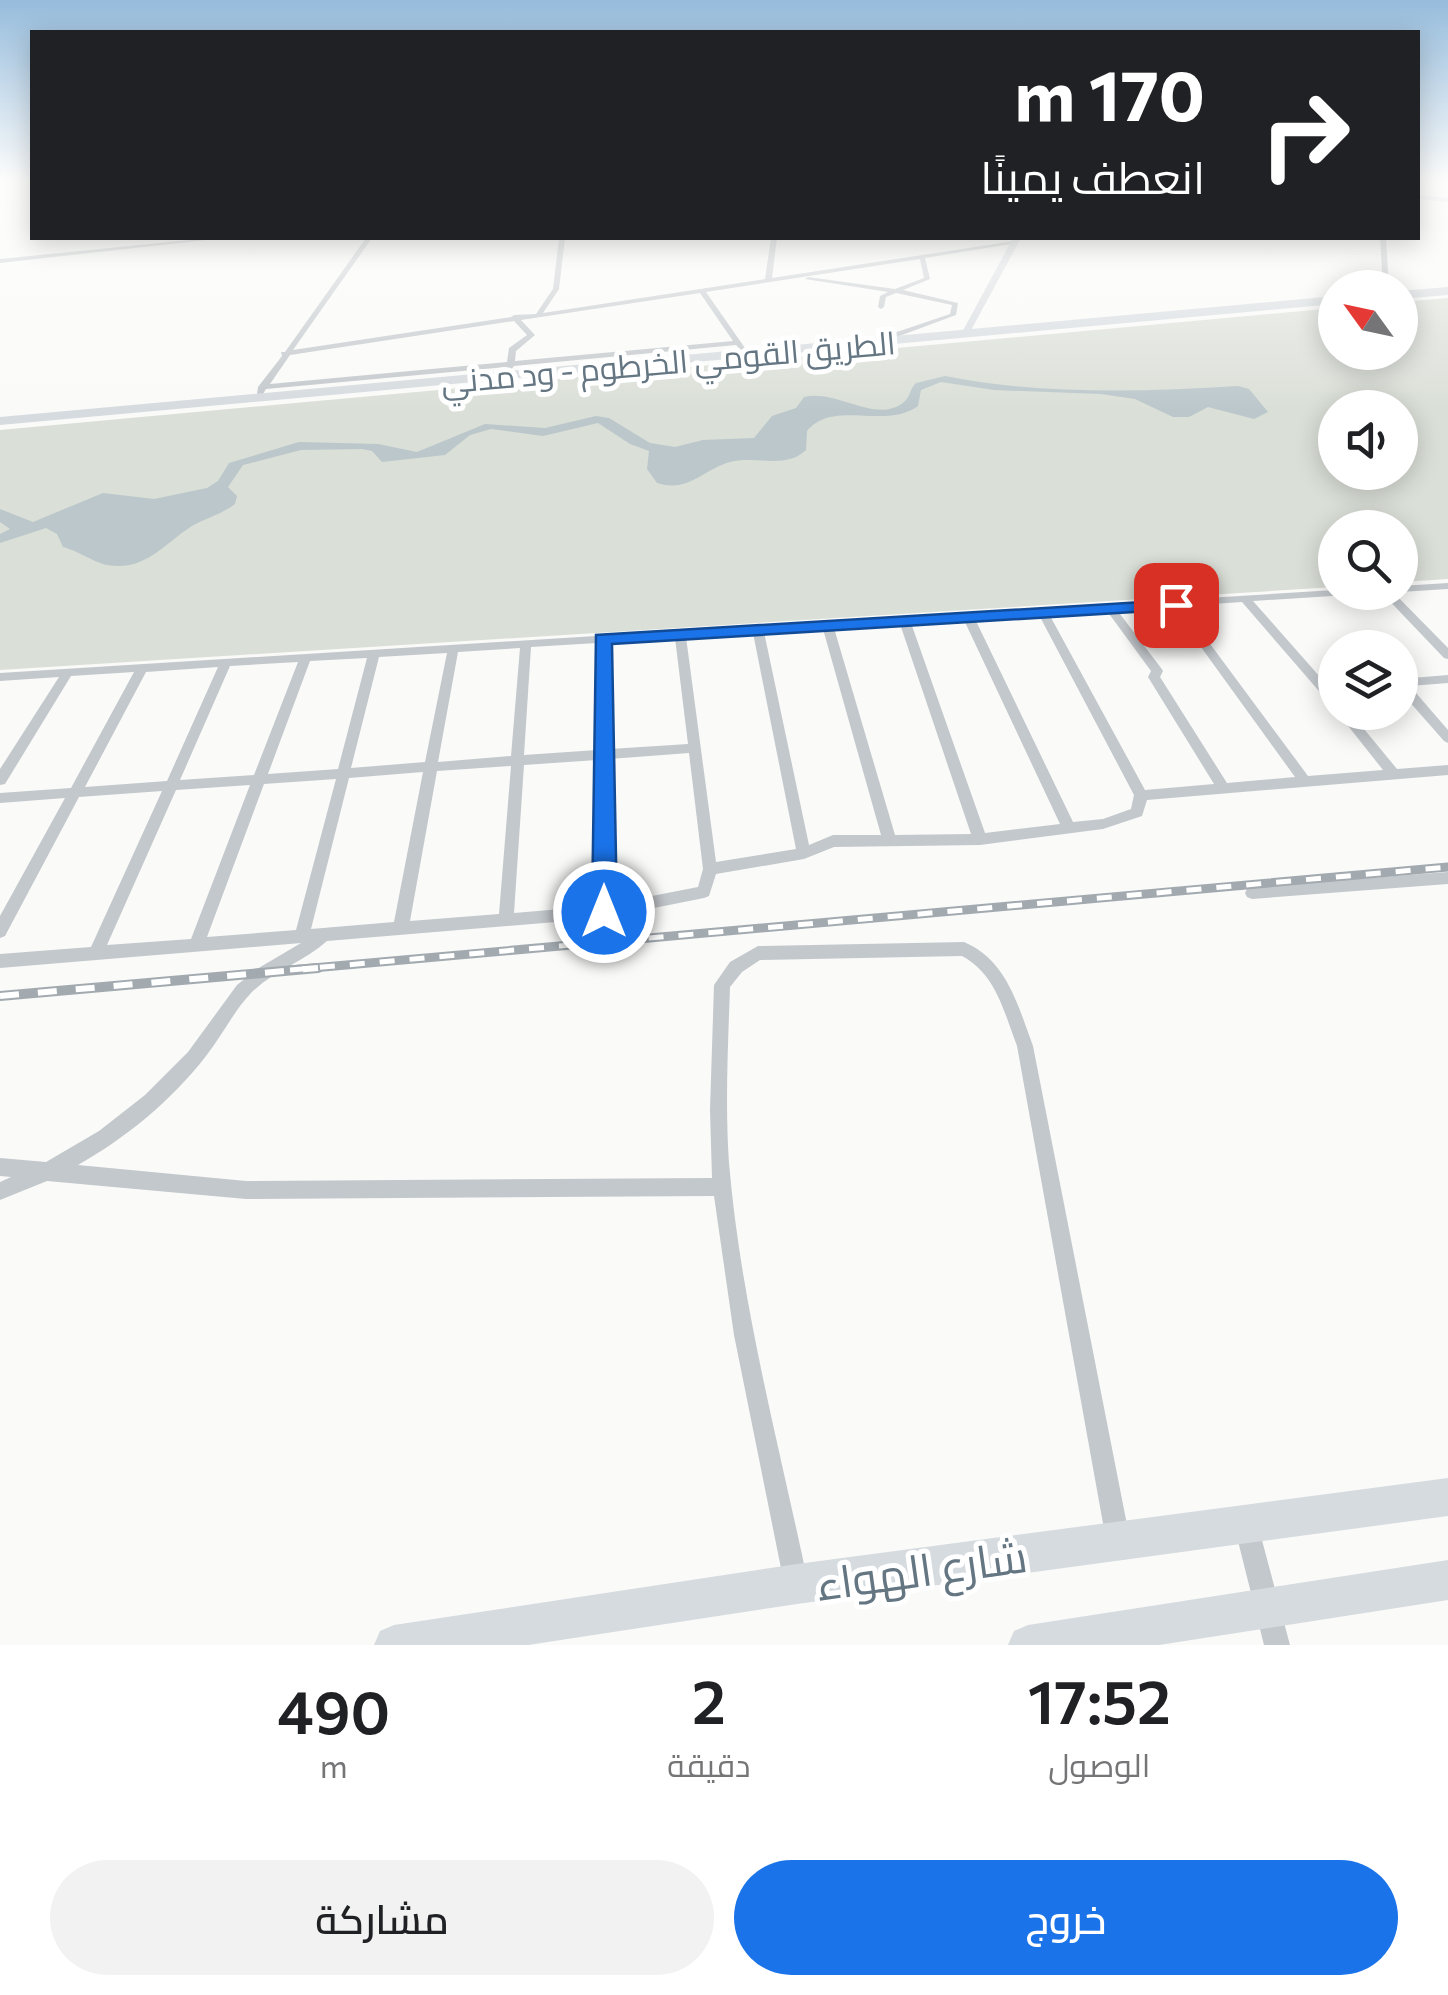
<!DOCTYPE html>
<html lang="ar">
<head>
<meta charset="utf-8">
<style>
	body { margin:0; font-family:Commissioner,Cairo,sans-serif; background:#f2f2f2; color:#202124; direction:rtl; height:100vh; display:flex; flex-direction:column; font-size:38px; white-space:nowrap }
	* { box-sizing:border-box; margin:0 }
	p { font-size:32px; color:#757577 }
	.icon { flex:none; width:55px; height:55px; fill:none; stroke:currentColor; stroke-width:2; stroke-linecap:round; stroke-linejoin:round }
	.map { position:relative; height:1645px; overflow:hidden; direction:ltr }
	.panel { display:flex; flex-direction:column; background:#fff; flex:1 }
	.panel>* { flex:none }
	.banner { position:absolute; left:30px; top:30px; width:1390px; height:210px; border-radius:0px; box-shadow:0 5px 25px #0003; direction:rtl; background:#202124; color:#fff; overflow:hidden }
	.needle { width:65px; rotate:303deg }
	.buttons { position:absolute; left:1318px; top:270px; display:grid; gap:20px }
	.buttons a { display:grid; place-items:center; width:100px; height:100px; border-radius:50%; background:#fff; box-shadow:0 5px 25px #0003; font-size:50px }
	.pin { position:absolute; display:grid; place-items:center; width:85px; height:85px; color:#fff; margin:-42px; border-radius:20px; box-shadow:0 5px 15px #0006 }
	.me { position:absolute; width:110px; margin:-55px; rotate:0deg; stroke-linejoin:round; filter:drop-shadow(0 0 8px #0008) }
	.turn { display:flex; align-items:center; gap:35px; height:210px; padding:0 50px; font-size:45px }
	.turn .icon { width:130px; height:130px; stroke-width:2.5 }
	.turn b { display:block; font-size:70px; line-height:85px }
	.eta { display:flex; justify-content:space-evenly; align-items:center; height:170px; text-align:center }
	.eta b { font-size:60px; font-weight:600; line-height:70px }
	.action { display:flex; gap:20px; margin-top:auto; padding:20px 50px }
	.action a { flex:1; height:115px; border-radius:60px; background:#1a73e8; color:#fff; font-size:40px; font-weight:600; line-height:115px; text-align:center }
	.action a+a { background:#f2f2f2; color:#202124 }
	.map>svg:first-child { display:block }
	.green { fill:#dadfd7; fill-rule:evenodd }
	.water { fill:#bbc7cb }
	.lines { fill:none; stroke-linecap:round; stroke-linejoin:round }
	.street { fill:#c3c8cc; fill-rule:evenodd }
	.secondary { fill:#d6dbdf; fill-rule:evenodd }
	.primary { fill:#d6dbdf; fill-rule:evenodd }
	.highway { fill:#d6dbdf; fill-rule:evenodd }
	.rail-far1-casing { stroke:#a2aab0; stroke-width:9 }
	.rail-casing { stroke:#a2aab0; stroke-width:10 }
	.rail-far1 { stroke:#fff; stroke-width:5; stroke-dasharray:15; stroke-linecap:butt }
	.rail { stroke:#fff; stroke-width:6; stroke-dasharray:19; stroke-linecap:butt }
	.route { fill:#1a73e8; stroke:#114b97; stroke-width:2.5 }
	.labels { text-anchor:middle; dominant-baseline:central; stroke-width:10; stroke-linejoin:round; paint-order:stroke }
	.far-street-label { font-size:32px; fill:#657683; stroke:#fff }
	.near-street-label { font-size:45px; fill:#657683; stroke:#fff }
</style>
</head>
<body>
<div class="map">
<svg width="1448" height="1645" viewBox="0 0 1448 1645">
	<rect width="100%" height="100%" fill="#fafaf8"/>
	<path class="green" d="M1448,298v281l-48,3v-54h-65v59l-1335,83v-240l1335,-122v44h65v-50zM1335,408h65v64h-65z"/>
	<path class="water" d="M945,376c96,19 197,16 293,10l11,3 19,23 -14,7 -46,-12 -19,10h-16l-38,-18 -34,-5 -107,-4 -53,-8 -20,8 -3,16c-32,24 -85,-7 -111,25l-1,19c-21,20 -50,5 -76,12 -28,8 -41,31 -73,21l-10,-14 2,-18 -19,-7 -32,-21 -55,13 -52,-7 -21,6 -25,20 -63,7 -10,-11 -10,-2 -61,1 -58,15 -15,22 9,9 -2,8c-13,10 -29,14 -43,22 -27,17 -47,46 -85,39 -9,-1 -29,-14 -44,-18l-6,-13 -11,-6 -46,15v-9l10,-5 -10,-7v-13l33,13 70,-29 51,6 53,-11 11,-7 11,-18 70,-21 79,2 39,8 68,-28 60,4 51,-12 13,2 41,25 25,4 28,-7 51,-2 18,-22 24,-8 8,-11c34,-8 72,28 100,5 7,-6 5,-12 12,-19z"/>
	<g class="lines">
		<path class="street" d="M1418,195l30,3v4l-30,-3z
			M209,238h15l-224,25v-4z
			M366,238h6l-79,112 218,-33 3,-2 22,-1 17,-25 6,-51h6l-6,51 -16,24 222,-34 6,-41h6l-5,40 242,-37 3,2 -92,15 5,21 -27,11 55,13 -2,12 -62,23 -3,-4 59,-20 2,-9 -56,-12 -10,4 -2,10 -3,2 -3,-2 2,-11 8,-4 -83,-13 3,-2 87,12 29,-11 -4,-19 -214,33 39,56 -4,2 -5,-5 -222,21 -4,5h-3l-1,-4 -240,22 -3,5h-6l1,-7 24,-31 -1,-4h4zM700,293l33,48 -218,20 1,-10 19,-16 -14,-15zM514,321l13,14 -18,13 -2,14 -237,22 20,-29z
			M1380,238h6l3,50h-6z
			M1448,583v6l-48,3v-6z
			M1335,590v2h18l-5,3 -95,6 82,93v12l-4,-1 -89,-103 -60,4 126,170 75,-6 -46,-58h13l47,57 51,-4v10l-301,25 -5,16 -39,13 -123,16 -146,2 -30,12 -88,15 -7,22 -5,2 -100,20 -277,23c-23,21 -54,30 -76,52 -18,19 -29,43 -45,63 -34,44 -80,82 -128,109l168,16 466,-3 -2,-68 4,-125 16,-23 28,-16 206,-4c43,18 54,64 69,104l97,494 -4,8 -8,4 -8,-4 -4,-8 -89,-494c-13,-34 -21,-72 -55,-90l-202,4 -18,12 -12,15c-2,59 -5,117 -1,176 12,142 50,281 79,420l-3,9 -9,3 -9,-3 -3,-9 -50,-248 -20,-139 -468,3 -199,-18 -47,19v-18l11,-5 -11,-1v-18l46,4 53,-31 46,-36 43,-43 49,-67 20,-16 44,-26 -301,25v-14l91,-7 71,-156 -83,6 -74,139 -5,2v-22l65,-118 -65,5v-10l71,-5 63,-116 -63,4 -66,108 -5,1v-16l59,-92 -59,4v-8zM1172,606v1l123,170 -68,6 -67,-106 3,-6 -2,-3 -44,-58zM1107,611l44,60 -3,6 66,107 -69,6 -96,-176zM1039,615l95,180 -3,14 -28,10 -30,3 -98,-203zM964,620l96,204 -75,9 -74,-210zM900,624l71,210 -76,1 -61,-207zM823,629l58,206h-48l-24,10 -45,-213zM753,633l43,216 -80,13 -30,-225zM675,638l13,106 -78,5 -1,-107zM597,643v107l-73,5 7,-108zM520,648l-9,108 -73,6 20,-110zM447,653l-22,109 -74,6 28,-111zM367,658l-29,111 -70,5 42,-113zM298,662l-44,113 -74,5 50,-114zM218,667l-51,114 -82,6 61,-115zM689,753l14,116 -5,18 -87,17 -1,-145zM597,760v146l-83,7 10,-148zM511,766l-12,148 -89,7 27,-150zM423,772l-29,150 -83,7 38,-151zM336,779l-40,151 -89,7 57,-153zM250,785l-59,154 -84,6 69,-155z
			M1381,592h12l55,56v11l-4,-1z
			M1448,675v8l-38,3 38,44v13l-4,-2 -44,-50v-12z
			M1448,872v12l-196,15 -5,-2 -2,-4 2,-4 5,-2z
			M1247,1517l8,4 4,8 31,116h-26l-29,-116 4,-8z"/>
		<path class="secondary" d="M1013,238h8l-52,96 -9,2z"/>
		<path class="primary" d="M1448,1478v38l-651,88 -269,41h-154l6,-14 14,-6 403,-61z
			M1448,1560v40l-289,45h-151l6,-14 14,-6z"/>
		<path class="highway" d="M1448,287v8l-48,4v-8z
			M1335,296v8l-1335,121v-8z"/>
		<defs>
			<path id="rail-far1" d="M290,970l1158,-103"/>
			<path id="rail" d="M0,996l318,-28"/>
		</defs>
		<use href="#rail-far1" class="rail-far1-casing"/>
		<use href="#rail" class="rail-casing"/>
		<use href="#rail-far1" class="rail-far1"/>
		<use href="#rail" class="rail"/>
	</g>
	<linearGradient id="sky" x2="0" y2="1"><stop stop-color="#96bcdc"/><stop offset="0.44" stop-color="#fdfdfc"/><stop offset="1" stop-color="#fdfdfc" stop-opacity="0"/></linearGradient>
	<rect width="1448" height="411" fill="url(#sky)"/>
	<path class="route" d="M1176,600l6,1v8l-570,35 5,268 -4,8h-18l-3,-8 4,-277z"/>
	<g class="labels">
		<g class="far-street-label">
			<text transform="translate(668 361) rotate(-5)">الطريق القومي الخرطوم - ود مدني</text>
		</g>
		<g class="near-street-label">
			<text transform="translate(921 1568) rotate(-8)">شارع الهواء</text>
		</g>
	</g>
</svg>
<div class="buttons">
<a><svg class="needle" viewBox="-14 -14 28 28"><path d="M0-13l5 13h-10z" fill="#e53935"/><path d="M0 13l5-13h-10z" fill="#757577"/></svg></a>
<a><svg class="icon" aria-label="sound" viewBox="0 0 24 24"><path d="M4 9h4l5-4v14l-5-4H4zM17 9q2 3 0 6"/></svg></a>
<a><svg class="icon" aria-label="search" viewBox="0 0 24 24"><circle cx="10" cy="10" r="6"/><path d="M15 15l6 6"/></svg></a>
<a><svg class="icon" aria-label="layers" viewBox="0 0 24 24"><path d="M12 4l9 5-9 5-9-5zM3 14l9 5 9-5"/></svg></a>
</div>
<div class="pin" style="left:1176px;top:605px;background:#d93025"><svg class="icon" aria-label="arrive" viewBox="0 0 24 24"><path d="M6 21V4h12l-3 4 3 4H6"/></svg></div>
<svg class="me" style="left:604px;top:912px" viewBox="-20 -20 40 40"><circle r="17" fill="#1a73e8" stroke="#fff" stroke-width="3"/><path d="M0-11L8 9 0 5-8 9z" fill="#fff"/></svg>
<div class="banner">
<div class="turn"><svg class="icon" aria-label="right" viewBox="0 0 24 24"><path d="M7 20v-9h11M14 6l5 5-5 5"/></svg><div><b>170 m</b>انعطف يمينًا</div></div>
</div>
</div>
<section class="panel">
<div class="eta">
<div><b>17:52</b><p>الوصول</p></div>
<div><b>2</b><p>دقيقة</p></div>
<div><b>490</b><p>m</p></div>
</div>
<div class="action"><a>خروج</a><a>مشاركة</a></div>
</section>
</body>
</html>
